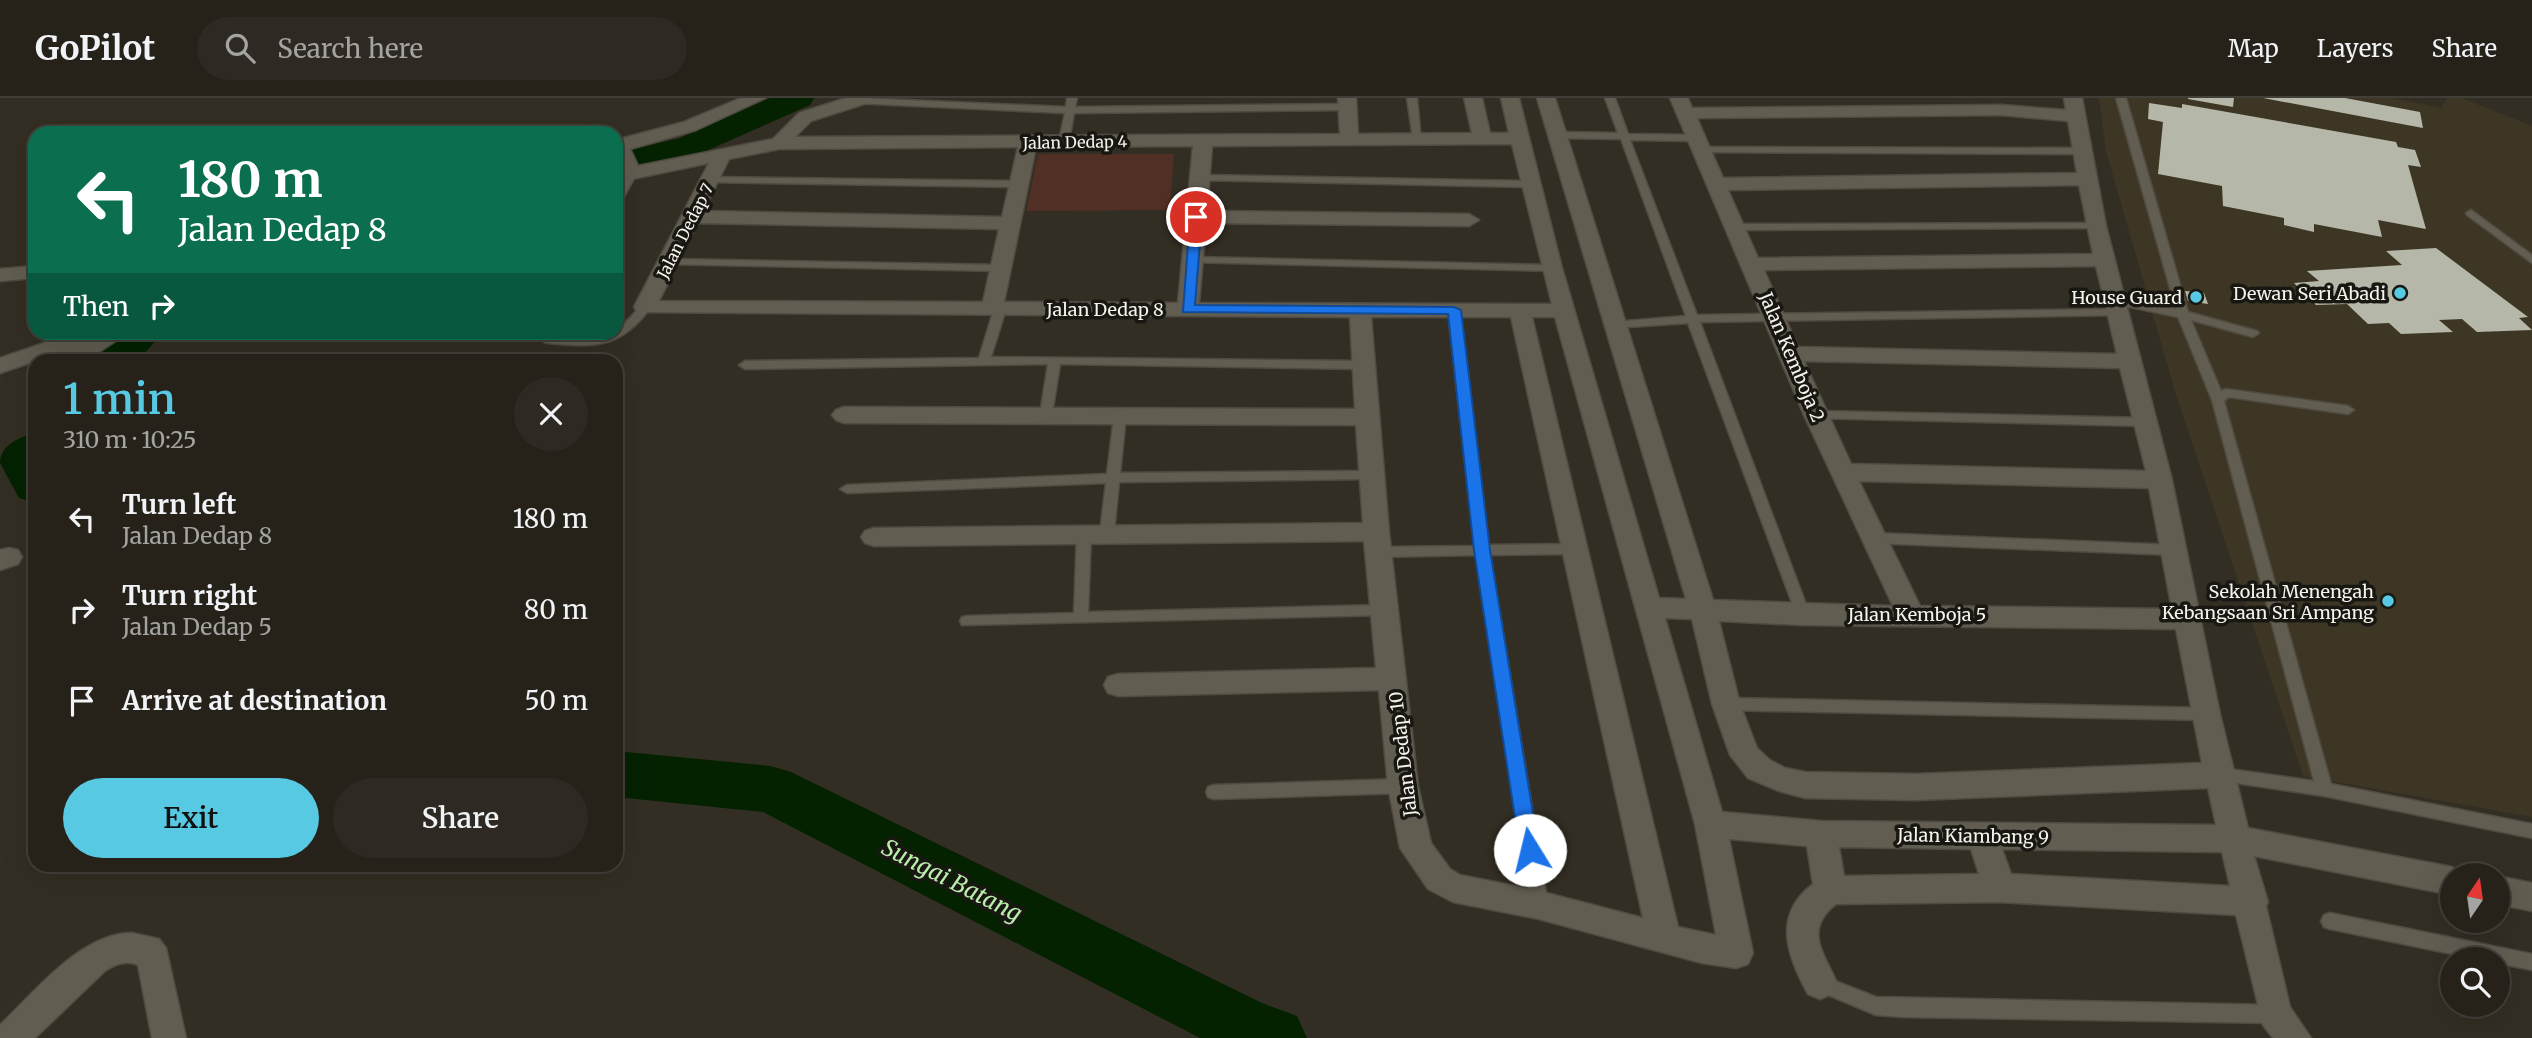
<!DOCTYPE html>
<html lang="en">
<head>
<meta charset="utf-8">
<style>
	body { margin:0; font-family:Merriweather,serif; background:#2e2a23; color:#f1f3f6; height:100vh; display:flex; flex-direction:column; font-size:26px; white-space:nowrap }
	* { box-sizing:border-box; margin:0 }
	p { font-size:23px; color:#a4a4a2 }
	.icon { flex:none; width:38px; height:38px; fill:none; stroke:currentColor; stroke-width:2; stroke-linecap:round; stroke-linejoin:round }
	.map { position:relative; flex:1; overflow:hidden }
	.panel { position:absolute; left:28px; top:256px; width:595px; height:518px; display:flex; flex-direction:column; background:#26221a; border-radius:21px; box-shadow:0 7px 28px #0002,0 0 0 2px #423f39 }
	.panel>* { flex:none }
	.hud { position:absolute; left:28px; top:28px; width:595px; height:214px; border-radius:21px; box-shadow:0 7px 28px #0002,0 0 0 2px #423f39; background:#0b6e4f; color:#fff; overflow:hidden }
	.needle { width:46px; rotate:13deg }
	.buttons { position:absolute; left:2440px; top:765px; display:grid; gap:14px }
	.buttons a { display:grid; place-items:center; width:70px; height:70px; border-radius:50%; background:#26221a; box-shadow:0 7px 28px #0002,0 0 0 2px #423f39; font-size:35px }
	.pin { position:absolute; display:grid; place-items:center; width:60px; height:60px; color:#fff; margin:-30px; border:4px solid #fff; border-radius:50%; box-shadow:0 2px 7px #0007 }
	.me { position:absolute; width:77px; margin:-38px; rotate:351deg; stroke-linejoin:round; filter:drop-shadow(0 0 5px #0008) }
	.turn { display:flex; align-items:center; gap:24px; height:147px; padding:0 35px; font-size:32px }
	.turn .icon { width:91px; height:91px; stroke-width:2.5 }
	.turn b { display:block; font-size:49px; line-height:60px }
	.then { display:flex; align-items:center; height:66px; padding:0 35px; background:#0003; gap:14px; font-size:26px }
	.round { display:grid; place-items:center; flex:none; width:74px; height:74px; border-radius:37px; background:#2e2a23 }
	.summary { display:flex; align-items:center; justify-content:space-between; height:119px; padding:0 35px }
	h1 { font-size:42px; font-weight:600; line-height:52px; color:#57c9e3 }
	.cta { display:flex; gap:14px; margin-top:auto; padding:14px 35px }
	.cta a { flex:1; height:80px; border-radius:42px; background:#57c9e3; color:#111; font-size:28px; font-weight:600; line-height:80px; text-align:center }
	.cta a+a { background:#2e2a23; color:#f1f3f6 }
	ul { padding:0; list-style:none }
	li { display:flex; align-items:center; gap:21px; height:91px; padding:0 35px }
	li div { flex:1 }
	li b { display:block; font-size:26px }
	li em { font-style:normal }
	header { display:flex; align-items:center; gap:42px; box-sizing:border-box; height:98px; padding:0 35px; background:#26221a; border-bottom:2px solid #423f39 }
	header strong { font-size:33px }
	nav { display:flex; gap:38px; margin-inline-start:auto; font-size:24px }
	.search { width:490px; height:63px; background:#2e2a23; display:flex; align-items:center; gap:18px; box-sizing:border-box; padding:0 24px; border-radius:38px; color:#a4a4a2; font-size:26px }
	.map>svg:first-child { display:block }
	.built { fill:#3e3625 }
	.green { fill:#512f25 }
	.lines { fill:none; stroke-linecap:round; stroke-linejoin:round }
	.river { fill:#042200; fill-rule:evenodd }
	.building { fill:#b5b7a9 }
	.service-casing { stroke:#504b42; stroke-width:3 }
	.minor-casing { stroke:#504b42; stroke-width:3 }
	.service { fill:#625d51; fill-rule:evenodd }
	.minor { fill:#625d51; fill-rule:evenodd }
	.route { fill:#1a73e8; stroke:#114b97; stroke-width:2 }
	.poi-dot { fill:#57c9e3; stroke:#191712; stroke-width:2.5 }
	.labels { text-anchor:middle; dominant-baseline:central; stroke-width:7; stroke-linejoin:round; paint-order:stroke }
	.far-street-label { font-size:16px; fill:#f6f3ec; stroke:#191712 }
	.poi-label { font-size:18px; fill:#f6f3ec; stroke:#191712; text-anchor:end }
	.street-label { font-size:18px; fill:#f6f3ec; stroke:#191712 }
	.near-water-label { font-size:23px; font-style:italic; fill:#baeeac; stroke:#191712 }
</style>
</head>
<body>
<header>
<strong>GoPilot</strong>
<div class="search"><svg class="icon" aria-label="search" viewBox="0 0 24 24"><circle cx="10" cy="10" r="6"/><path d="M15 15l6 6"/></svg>Search here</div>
<nav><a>Map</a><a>Layers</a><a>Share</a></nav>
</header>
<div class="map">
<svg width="2532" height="940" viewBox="0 0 2532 940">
	<rect width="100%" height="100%" fill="#332e23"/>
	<path class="built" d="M2099,0h293l49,10 6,-10h14l71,28v691l-229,-41 -129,-388 -68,-237z"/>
	<path class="green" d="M1038,56h136l-4,56 -144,1z"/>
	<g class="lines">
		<path class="river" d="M770,0h44l-4,7 -106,47 -77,20 -11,-3v-16l64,-15z
			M119,234h44l-24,28h-44z
			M35,335v70l-16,-5 -19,-35c0,-18 20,-26 35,-30z
			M616,653l155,15 20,6 471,231 35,13 10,22h-107l-437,-226 -147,-15z"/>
	</g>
	<path class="building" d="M2188,0h46l-1,9 -45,-8z
		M2263,0h82l75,14 3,16z
		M2149,5l33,5v-4l214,38 2,5 17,3 6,17 -13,-2 18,64 -48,-9 4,17 -68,-13v8l-30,-7v-7l-61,-12 -1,-20 -64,-12 5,-52 -15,-3z
		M2436,150l92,69 -9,1 13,12 -55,2 -15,-13 -23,1 14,12 -52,2 -12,-11 -21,1 -21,-20 -31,1 -22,-22 25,-2 -12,-10 95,-6 -16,-14z
		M2185,193l19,2 4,11 -20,-3z"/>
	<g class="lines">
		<defs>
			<path id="service" d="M857,0l209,9 1,-9h10l-2,9 273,-3 5,3 -5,3 -274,3 -5,28 -5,3 -5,-3 6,-28 -211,-10 -2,-2z
				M1407,0h10l4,43 -8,-2z
				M1605,0h10l13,36 67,1 5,3 -5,3 -65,-1 67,175 422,-6 6,3 -6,3 -419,7 110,293 -2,4h-10l-110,-296 -74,5 -6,-3 6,-3 72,-6 -65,-177 -64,-1 -5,-3 5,-3 61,1z
				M2116,0h10l62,214 69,19 2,2 -6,4 -62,-17 30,71 5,-2 122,17 6,4 -6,4 -119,-17 -5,4 107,383 201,40v14l-208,-42 -108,-16 -2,-5 2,-5 6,-2 92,13 -102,-381 -34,-83 -62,-13 -6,-3 6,-3 60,11z
				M1701,49l380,1 5,3 -5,3 -384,-2 -1,-2z
				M632,72l5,3 -16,29 -5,3v-12l12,-22z
				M1200,77l330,6 5,3 -5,3 -334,-7 -1,-2z
				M711,79l308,4 5,3 -5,3 -312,-5v-4z
				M2471,112l61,45v8l-65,-48 -1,-2z
				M2096,125l5,3 -1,2 -363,2 -5,-3 5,-3z
				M1192,159l360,8 6,3 -6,3 -364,-9v-4z
				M670,161l331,6 6,3 -6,3 -335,-7 -2,-2z
				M645,206l6,3c-30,41 -56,41 -103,36l-4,-1 -8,-10c10,0 13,4 22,5 43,5 57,1 83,-32z
				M1000,208l6,3 -15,48 372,4 6,4 -6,4 -303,-5 -8,50 -6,4 -6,-4 8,-50 -303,5 -6,-4 6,-4 234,-3 15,-49z
				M1454,209l6,3 28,235 88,-1 7,5 -7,5 -86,1 58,350 -3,5 -6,3 -6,-3 -3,-5 -54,-350 -98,2 -7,-5 7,-5 97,-1 -27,-236z
				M1816,313l331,7 6,4 -6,4 -335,-8 -2,-3 2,-3z
				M1120,314l6,4 -6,57 250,-2 7,4 -7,4 -251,3 -5,51 -7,5 -7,-5 6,-50 -259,10 -7,-4 7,-4 260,-11 7,-58z
				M1084,431l7,5 -3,78 297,-7 5,1 2,4 -2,4 -5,1 -423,10 -2,-4 2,-4 5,-1 107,-3 3,-79z
				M1872,435l303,12 7,5 -7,5 -303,-12 -7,-5z
				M1726,600l480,10 5,2 3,4 -3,4 -5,2 -480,-10 -5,-2 -3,-4 3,-4z
				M1403,681l6,2 2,5 -2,5 -6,2 -189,6 -6,-2 -2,-5 2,-5 6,-2z
				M2330,815l202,41v16l-35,-7v-4h-20l-147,-30 -6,-2 -3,-6 3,-6z
				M1820,877l56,22 399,8 6,3 3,6 -3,6 -6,3 -372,-6 -27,-2 -62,-26 -3,-6 3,-6z"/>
			<path id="minor" d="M741,0h24l-69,32 -66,19 8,17 135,-27 26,-26 47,-15h27l-3,4 -59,19 -16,16 545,-3 -2,-36h18l2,36 114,-1 -8,-35h18l8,35h19l-8,-35h18l43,170 97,330 27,1 -149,-501h18l158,502 180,6 -89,-191 -134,-317h18l4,10 309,-3 65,5 -2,-12h18l24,128 66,254 48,234 28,114 204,39 13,8h-13v20l-198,-39 14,46 -2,4 24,101 21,31h-38l-10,-13 -27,-110 -236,-13 -164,2c-33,26 -12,49 1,79l-5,11 -12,5 -12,-5c-21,-38 -36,-79 5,-110l-6,-38 -78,-7 24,114 -5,11 -12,4 -34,-5 -163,-44 -86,-17 -25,-13 -28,-41 -12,-62 -9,-96 -261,6 -10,-3 -4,-8 4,-8 10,-3 258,-6 -12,-127 -490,5 -9,-3 -4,-6 4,-6 9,-3 489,-5 -7,-98 -512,-2 -8,-3 -4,-5 4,-5 8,-3 511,2 -5,-92 -713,-5 -3,-5 75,-144 -77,16 -7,-2 -9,-18v-19l68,-18zM2001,17l67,6 9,52 -354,5 -26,-60zM1512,46l40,160 -353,-1 7,-80 263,3 10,-6 -10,-6 -262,-3 5,-65zM1193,48l-15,157 -174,-1 32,-155zM1018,49l-16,70 -299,-6 26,-52 50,-10zM2079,87l14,69 -335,4 -30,-68zM697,125l302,6 -16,73 -324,-1zM2096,168l21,88 -319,-7 -34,-77zM1371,219h140l132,601 -104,-27 -79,-16 -10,-6 -19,-26 -13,-57 -29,-254zM1532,219h23l140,507 21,111 -38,-8zM1804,263l316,7 26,103 -295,-7zM1859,383l290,7 23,121 -252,-3zM1665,520l27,1 20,85 18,51 18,23 31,13 26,7 111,2 292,-12 8,37 -395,-4 -99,-9zM1719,523l84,4 373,4 26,134 -286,11 -111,-2 -20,-4 -15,-8 -13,-12 -17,-44zM1839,749l132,2 8,25 -135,2zM2002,751l220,3 8,34 -219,-12z
				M35,168v12l-35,3v-12z
				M101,234h28l-30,20 -49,4 -50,17v-15l47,-16 39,-2z
				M9,450l9,2 4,7 -4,7 -18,6v-20z
				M2497,778l35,7v28l-35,-7z
				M132,835l27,6 7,9 20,90h-34l-14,-73c-11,-5 -23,-1 -33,6l-70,67h-35v-13c35,-33 81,-92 132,-92z"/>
		</defs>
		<use href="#service" class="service-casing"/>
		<use href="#minor" class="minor-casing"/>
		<use href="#service" class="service"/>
		<use href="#minor" class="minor"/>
	</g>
	<path class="route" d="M1196,116l6,3 -7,88 259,2 7,3 29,240 49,300 -2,6h-14l-3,-6 -46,-300 -26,-236 -265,-2 7,-95z"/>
	<g class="poi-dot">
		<circle cx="2400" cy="195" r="7"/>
		<circle cx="2196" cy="199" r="7"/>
		<circle cx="2388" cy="503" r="7"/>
	</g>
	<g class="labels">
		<g class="far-street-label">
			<text transform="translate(1075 44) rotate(-1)">Jalan Dedap 4</text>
			<text transform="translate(685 133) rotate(-63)">Jalan Dedap 7</text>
		</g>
		<g class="poi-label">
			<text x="2386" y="195">Dewan Seri Abadi</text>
			<text x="2182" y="199">House Guard</text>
			<text x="2374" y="493">Sekolah Menengah<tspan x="2374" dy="21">Kebangsaan Sri Ampang</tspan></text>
		</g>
		<g class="street-label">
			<text x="1105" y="211">Jalan Dedap 8</text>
			<text transform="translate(1792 259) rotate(67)">Jalan Kemboja 2</text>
			<text x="1917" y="516">Jalan Kemboja 5</text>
			<text transform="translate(1403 656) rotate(-97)">Jalan Dedap 10</text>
			<text transform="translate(1973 738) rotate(1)">Jalan Kiambang 9</text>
		</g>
		<g class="near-water-label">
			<text transform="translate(952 782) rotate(27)">Sungai Batang</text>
		</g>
	</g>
</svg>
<div class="buttons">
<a><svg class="needle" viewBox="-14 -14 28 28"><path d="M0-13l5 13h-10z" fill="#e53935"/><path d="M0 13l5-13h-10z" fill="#a4a4a2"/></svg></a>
<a><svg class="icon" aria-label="search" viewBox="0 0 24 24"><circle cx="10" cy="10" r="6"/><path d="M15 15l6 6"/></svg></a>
</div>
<div class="pin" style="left:1196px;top:119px;background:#d93025"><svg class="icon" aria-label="arrive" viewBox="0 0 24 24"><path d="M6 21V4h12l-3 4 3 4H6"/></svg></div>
<svg class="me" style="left:1530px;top:752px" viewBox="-20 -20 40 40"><circle r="19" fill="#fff"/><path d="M0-13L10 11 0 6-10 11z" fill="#1a73e8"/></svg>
<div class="hud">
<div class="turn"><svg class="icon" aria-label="left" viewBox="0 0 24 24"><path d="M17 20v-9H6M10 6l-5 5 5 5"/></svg><div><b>180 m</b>Jalan Dedap 8</div></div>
<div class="then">Then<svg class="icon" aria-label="right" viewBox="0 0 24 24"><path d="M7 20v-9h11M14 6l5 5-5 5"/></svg></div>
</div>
<section class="panel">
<div class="summary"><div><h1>1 min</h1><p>310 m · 10:25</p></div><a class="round"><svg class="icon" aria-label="close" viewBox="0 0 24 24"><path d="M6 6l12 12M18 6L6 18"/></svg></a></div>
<ul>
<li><svg class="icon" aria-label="left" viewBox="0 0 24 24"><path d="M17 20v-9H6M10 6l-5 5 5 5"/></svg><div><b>Turn left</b><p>Jalan Dedap 8</p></div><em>180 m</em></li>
<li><svg class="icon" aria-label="right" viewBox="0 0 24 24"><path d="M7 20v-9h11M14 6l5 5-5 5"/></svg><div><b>Turn right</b><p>Jalan Dedap 5</p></div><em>80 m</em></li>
<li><svg class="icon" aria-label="arrive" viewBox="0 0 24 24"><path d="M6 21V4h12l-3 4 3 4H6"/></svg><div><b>Arrive at destination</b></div><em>50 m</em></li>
</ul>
<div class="cta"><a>Exit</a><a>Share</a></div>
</section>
</div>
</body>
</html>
